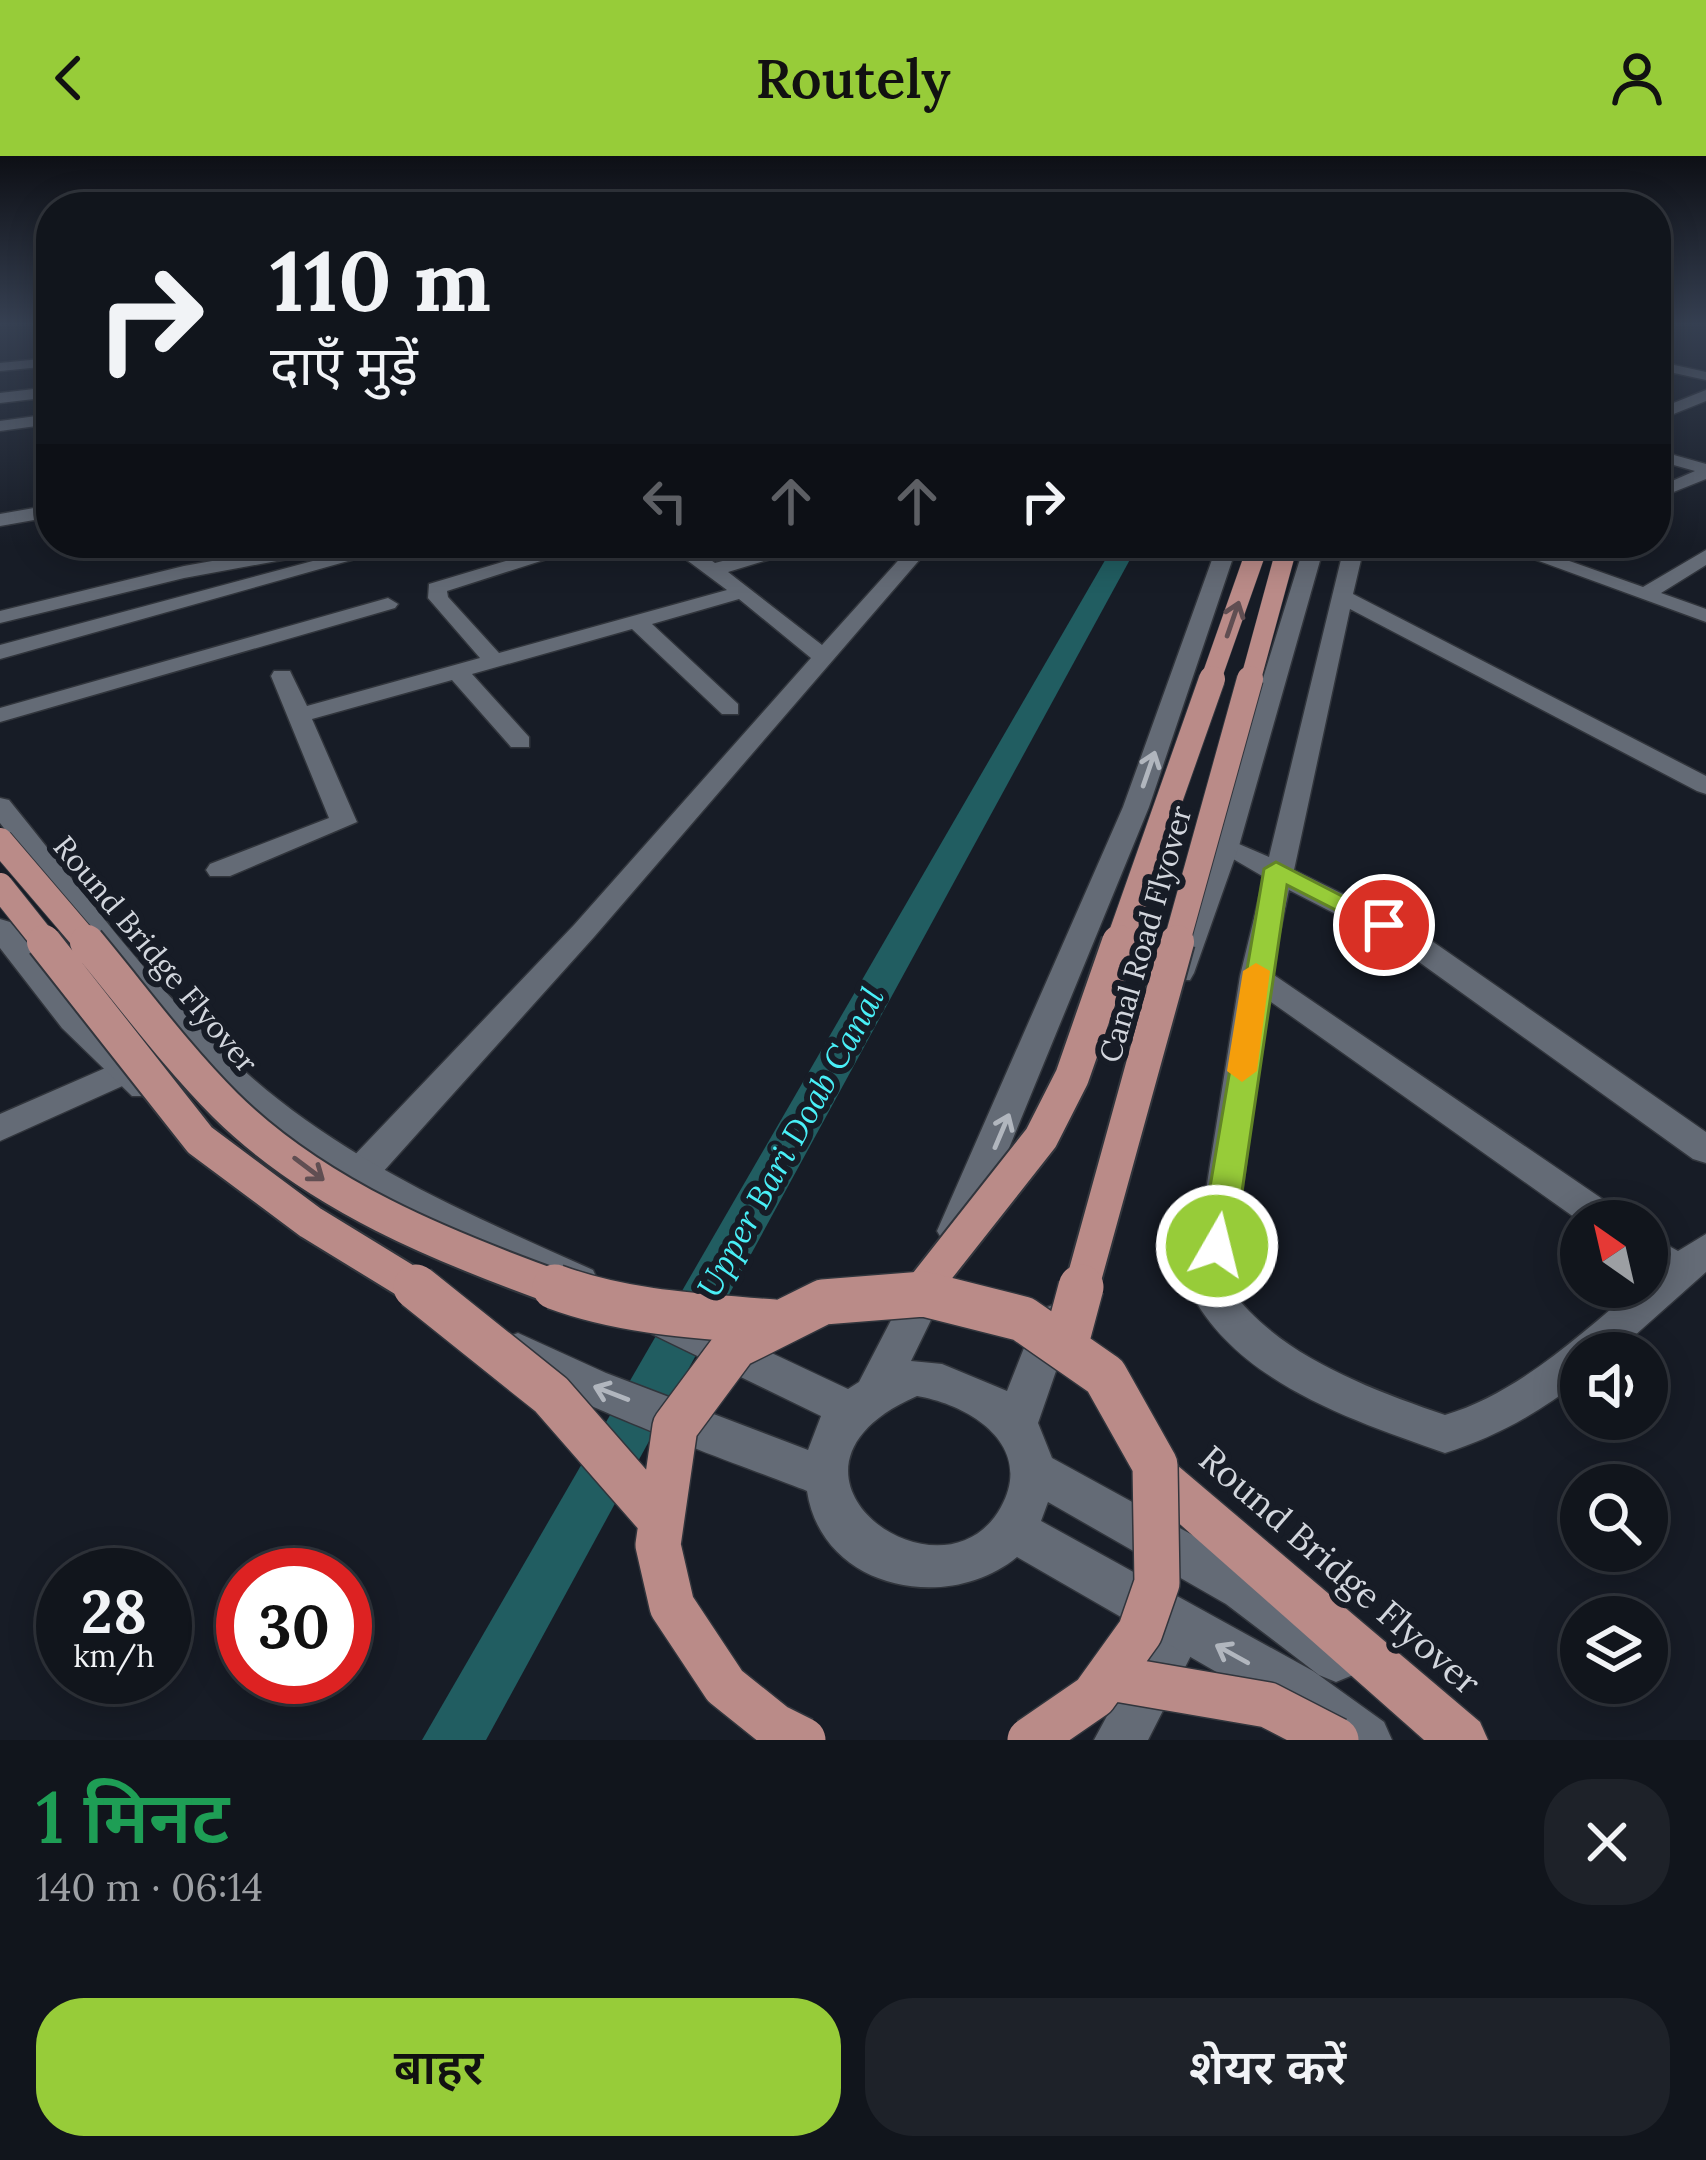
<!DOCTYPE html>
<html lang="hi">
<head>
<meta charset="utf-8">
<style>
	body { margin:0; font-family:Lora,"Noto Sans Devanagari",serif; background:#1e2229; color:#f1f3f6; height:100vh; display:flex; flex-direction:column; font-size:45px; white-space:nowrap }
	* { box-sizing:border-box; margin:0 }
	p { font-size:39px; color:#9c9fa3 }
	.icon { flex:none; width:66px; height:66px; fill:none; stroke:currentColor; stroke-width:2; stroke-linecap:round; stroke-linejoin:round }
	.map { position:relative; height:1584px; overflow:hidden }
	.sheet { display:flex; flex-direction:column; background:#11151c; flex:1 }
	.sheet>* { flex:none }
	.hud { position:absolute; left:36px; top:36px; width:1635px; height:366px; border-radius:48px; box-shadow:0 6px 30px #0003,0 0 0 3px #30343b; background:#11151c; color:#f1f3f6; overflow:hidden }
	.needle { width:78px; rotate:326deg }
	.fabs { position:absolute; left:1560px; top:1044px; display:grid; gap:24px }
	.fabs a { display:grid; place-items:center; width:108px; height:108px; border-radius:50%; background:#11151c; box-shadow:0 6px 30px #0003,0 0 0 3px #30343b; font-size:60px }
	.speed { position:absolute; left:36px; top:1392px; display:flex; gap:24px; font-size:60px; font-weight:700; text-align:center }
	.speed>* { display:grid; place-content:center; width:156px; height:156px; border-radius:50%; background:#11151c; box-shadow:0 6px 30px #0003,0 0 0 3px #30343b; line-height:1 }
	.speed small { font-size:30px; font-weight:400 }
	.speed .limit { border:18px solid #d22; background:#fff; color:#111 }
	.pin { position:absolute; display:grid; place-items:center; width:102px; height:102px; color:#fff; margin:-51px; border:6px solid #fff; border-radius:50%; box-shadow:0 3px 12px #0007 }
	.me { position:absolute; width:132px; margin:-66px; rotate:8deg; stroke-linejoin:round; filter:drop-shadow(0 0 9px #0008) }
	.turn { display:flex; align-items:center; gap:42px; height:252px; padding:0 36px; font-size:54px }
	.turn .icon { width:156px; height:156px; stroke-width:2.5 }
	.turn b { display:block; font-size:84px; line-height:102px }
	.lanes { display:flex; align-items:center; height:114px; padding:0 36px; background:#0003; justify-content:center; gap:60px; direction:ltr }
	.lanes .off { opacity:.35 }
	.round { display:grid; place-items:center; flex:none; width:126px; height:126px; border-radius:48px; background:#1e2229 }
	.headline { display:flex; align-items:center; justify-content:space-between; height:204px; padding:0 36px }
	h1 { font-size:72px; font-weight:600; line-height:90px; color:#1e9e55 }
	.primary-button { display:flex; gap:24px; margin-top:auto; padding:24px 36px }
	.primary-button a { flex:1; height:138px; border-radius:48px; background:#97cc39; color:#111; font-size:48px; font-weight:600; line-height:138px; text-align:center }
	.primary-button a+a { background:#1e2229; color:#f1f3f6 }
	header { display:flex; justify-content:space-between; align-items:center; height:156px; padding:0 36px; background:#97cc39; color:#111; font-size:54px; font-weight:600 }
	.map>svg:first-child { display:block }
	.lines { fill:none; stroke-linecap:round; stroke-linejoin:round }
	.canal { fill:#215d61; fill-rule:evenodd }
	.minor-casing { stroke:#31353c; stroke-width:3 }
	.tertiary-casing { stroke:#31353c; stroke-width:3 }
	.primary-casing { stroke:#31353c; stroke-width:3 }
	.minor { fill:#646b76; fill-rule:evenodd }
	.tertiary { fill:#646b76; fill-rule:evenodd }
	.primary { fill:#ba8b88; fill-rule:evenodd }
	.primary-bridge-far3-casing { stroke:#31353c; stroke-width:21; stroke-linecap:butt }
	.primary-bridge-far2-casing { stroke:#31353c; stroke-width:28; stroke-linecap:butt }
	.primary-bridge-far1-casing { stroke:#31353c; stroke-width:38; stroke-linecap:butt }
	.primary-bridge-casing { stroke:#31353c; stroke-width:48; stroke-linecap:butt }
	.primary-bridge-far3 { stroke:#ba8b88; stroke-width:20 }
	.primary-bridge-far2 { stroke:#ba8b88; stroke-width:26 }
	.primary-bridge-far1 { stroke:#ba8b88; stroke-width:34 }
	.primary-bridge { stroke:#ba8b88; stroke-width:45 }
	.oneway { stroke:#604e52 }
	.oneway2 { stroke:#b1b6be }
	.route { fill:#97cc39; stroke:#628525; stroke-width:3 }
	.slow { fill:#f59e0b }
	.labels { text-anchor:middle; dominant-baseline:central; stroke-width:12; stroke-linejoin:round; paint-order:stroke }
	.street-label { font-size:30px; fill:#d2d6dd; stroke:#171c26 }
	.water-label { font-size:33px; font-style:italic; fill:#49eff7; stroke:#171c26 }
	.near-street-label { font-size:36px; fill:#d2d6dd; stroke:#171c26 }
</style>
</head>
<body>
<header><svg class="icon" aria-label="back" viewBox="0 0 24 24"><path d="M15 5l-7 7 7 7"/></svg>Routely<svg class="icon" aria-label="person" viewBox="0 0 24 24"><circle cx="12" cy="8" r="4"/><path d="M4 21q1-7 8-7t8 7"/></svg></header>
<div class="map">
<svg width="1706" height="1584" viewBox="0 0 1706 1584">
	<rect width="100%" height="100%" fill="#171c26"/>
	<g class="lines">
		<path class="canal" d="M1115,387h24l-653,1197h-64z"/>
		<defs>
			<path id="minor" d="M1656,168h9l-9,5z
				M51,202v8l-51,5v-8z
				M1656,205l50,11v8l-50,-11z
				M51,231v10l-51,6v-10z
				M1706,234v11l-50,20v-11z
				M51,258v10l-51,7v-10z
				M1656,294l50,14v15l-50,20v-11l39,-17 -39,-11z
				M51,349v12l-51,9v-12z
				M380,387h32l-412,116v-14z
				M566,387h31l-150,48 1,6 51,56 228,-63 -63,-47h23l28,20 76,-20h32l-95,29 94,73 92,-102h20l-340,394 -221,246 -13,4 -13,-4 -5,-10 5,-10 227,-238 237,-267 -72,-59 -87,25 86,80v10h-16l-90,-85 -160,45 57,63v10h-18l-59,-67 -140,39 45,103 -127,54h-20l-4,-6 4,-6 119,-46 -58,-142 3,-5h16l17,35 173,-48 -52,-60 1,-14z
				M1345,387h20l-12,51 353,182v18l-9,-3 -347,-182 -56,261 122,60 290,202v31l-13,-4 -299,-215 -105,-54 -18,83 349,238 6,10 -45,1 -314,-223 -37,289c47,67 140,101 215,127 73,-22 135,-80 192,-128h10l5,-13 -5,-4v-36l31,17 28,-17v38l-91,81h-34v27c-43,33 -85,57 -136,73 -91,-32 -208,-70 -255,-162l50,-315 24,-99 -53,-31 14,-8 44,19z
				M1490,387h28l125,44 63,-37v15l-45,28 45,16v13z
				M297,390l7,2v8l-120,22 -184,45v-12l184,-45z
				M388,442l10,6 -3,4 -395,114v-14z
				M126,903l12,4 5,8 -5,8 -138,62v-27z
				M1182,1446l17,7 7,17 -58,114h-54l71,-131z"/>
			<path id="tertiary" d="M1218,387h20l-89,264 -174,424 -6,10 -13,5 -13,-5 -6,-10 186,-424z
				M1305,387h20l-86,303 -45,127 -4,7h-22l-4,-7 47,-127z
				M0,642l9,2c84,103 165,218 270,300 94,74 205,121 314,170l5,11 -5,11 -14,5 -14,-5c-108,-51 -224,-99 -316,-179 -96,-83 -171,-190 -249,-290z
				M0,763l10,3 74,90 72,68 5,8 -5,8h-24l-70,-68 -62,-80z
				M929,1113l14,5 5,11 -37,76 31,3 65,27 32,-81 14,-5 14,5 6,12 -35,101 14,35 208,114 93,69 7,17 -7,17 -17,7 -17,-7 -93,-71 -178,-102 -7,19 272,150 71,51 8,18h-69l-46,-33 -260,-150c-69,57 -195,33 -210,-66 -52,-21 -291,-104 -309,-141l6,-12 14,-5 88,40 202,77 13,-34 -169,-82 -6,-12 6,-12 14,-5 14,5 168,79 11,-7 56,-108zM917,1240c53,9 118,49 84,111 -59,107 -256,-36 -84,-111z"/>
			<path id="primary" d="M1155,1298l16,6 309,262 8,18h-64l-285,-252 -6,-14 6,-14z"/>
		</defs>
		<use href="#minor" class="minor-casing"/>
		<use href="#tertiary" class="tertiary-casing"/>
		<use href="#primary" class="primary-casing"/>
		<use href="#minor" class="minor"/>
		<use href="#tertiary" class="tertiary"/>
		<use href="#primary" class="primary"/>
		<defs>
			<path id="primary-bridge-far3" d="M1210,526l49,-139
				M1250,526l38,-139"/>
			<path id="primary-bridge-far2" d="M0,685l89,104
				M0,730l47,59
				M1118,789l94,-266
				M1176,789l74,-266"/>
			<path id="primary-bridge-far1" d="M44,786l156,198 110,82 111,68
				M87,786c45,54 88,113 138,163 92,91 218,142 338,185
				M922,1133l119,-151 31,-61 47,-135
				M1081,1134l96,-348"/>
			<path id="primary-bridge" d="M416,1131l135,108 105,120
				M555,1131c70,26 144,29 219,35
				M1066,1187l15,-56
				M1111,1522l157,27 68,35
				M803,1584l-28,-14 -50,-40 -53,-80 -14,-61 17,-118 60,-81 88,-44 101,-8 99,25 82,57 50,89 2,118 -17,49 -46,64 -64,44"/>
		</defs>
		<use href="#primary-bridge-far3" class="primary-bridge-far3-casing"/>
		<use href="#primary-bridge-far2" class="primary-bridge-far2-casing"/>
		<use href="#primary-bridge-far1" class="primary-bridge-far1-casing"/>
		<use href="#primary-bridge" class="primary-bridge-casing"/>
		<use href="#primary-bridge-far3" class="primary-bridge-far3"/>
		<use href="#primary-bridge-far2" class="primary-bridge-far2"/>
		<use href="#primary-bridge-far1" class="primary-bridge-far1"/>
		<use href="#primary-bridge" class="primary-bridge"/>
	</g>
	<defs><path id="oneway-shaft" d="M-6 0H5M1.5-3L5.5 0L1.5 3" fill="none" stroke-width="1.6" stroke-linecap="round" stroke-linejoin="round" transform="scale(3)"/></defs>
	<g class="oneway">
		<use href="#oneway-shaft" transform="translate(1233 463) rotate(-71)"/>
		<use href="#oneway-shaft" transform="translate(309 1013) rotate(37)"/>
	</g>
	<g class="oneway2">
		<use href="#oneway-shaft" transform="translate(1149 613) rotate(-71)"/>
		<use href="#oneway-shaft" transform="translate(1002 975) rotate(-67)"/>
		<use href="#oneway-shaft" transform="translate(611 1237) rotate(-159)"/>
		<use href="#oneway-shaft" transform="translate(1232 1498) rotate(-151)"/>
	</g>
	<linearGradient id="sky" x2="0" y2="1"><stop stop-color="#0d0f15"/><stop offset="0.43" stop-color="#364052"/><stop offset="1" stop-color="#364052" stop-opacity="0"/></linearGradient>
	<rect width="1706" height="390" fill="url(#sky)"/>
	<path class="route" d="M1276,706l122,63 -14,8 -9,-3 -88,-45 -53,361 -5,10h-24l-5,-10 64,-377z"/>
	<path class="slow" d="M1256,807l14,8 -13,100 -15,11 -15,-11 16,-100z"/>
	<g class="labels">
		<g class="street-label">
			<text transform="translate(1145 778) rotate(-74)">Canal Road Flyover</text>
			<text transform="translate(156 798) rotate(50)">Round Bridge Flyover</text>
		</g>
		<g class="water-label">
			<text transform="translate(790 986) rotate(-61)">Upper Bari Doab Canal</text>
		</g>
		<g class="near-street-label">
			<text transform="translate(1340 1414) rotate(41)">Round Bridge Flyover</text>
		</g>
	</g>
</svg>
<div class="fabs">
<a><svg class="needle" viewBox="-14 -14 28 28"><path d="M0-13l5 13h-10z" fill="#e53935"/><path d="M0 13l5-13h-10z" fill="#9c9fa3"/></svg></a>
<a><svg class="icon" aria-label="sound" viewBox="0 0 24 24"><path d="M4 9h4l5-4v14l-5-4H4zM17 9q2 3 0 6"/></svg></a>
<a><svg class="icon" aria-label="search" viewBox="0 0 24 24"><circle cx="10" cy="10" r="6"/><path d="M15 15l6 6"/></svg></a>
<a><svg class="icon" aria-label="layers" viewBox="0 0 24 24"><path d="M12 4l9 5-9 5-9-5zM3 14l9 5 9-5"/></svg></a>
</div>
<div class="speed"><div>28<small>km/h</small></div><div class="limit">30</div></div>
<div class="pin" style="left:1384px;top:769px;background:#d93025"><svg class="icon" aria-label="arrive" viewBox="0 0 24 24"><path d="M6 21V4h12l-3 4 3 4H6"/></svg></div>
<svg class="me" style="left:1217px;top:1090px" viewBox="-20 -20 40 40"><circle r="17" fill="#97cc39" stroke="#fff" stroke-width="3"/><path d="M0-11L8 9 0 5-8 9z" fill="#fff"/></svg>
<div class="hud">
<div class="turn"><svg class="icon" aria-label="right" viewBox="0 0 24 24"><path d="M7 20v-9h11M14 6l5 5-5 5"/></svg><div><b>110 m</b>दाएँ मुड़ें</div></div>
<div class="lanes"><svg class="icon off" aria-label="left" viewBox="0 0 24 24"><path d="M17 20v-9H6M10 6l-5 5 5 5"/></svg><svg class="icon off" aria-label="ahead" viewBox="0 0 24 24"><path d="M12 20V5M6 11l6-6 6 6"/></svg><svg class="icon off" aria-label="ahead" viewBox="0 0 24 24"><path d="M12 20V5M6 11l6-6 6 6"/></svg><svg class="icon" aria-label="right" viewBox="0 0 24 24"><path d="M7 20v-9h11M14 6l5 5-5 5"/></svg></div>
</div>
</div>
<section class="sheet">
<div class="headline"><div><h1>1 मिनट</h1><p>140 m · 06:14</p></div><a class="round"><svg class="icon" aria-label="close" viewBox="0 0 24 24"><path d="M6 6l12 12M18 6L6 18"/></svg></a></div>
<div class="primary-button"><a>बाहर</a><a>शेयर करें</a></div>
</section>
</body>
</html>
